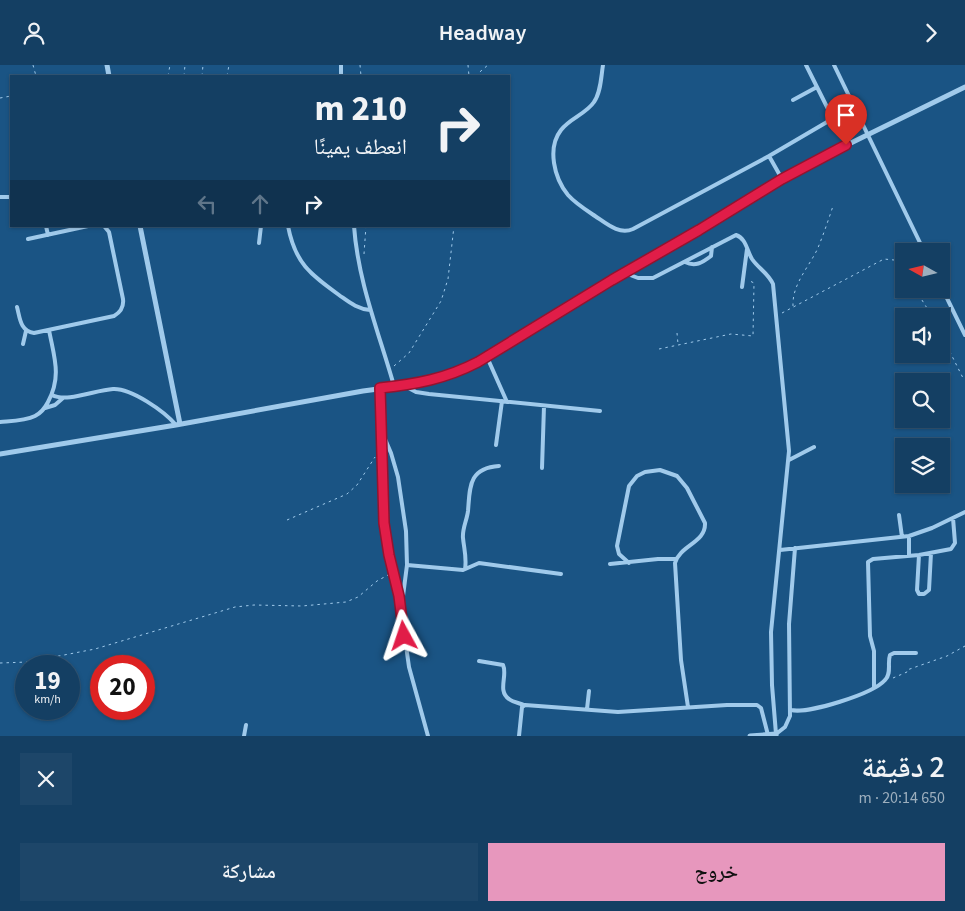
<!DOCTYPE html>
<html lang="ar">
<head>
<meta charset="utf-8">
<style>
	body { margin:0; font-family:"Source Sans 3","Noto Naskh Arabic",sans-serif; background:#1d4669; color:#f1f3f6; direction:rtl; height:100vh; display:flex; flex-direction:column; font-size:19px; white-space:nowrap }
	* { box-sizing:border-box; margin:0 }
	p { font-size:16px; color:#9dafbe }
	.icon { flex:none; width:28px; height:28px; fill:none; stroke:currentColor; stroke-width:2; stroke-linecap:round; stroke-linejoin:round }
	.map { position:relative; height:671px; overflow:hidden; direction:ltr }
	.drawer { display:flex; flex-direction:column; background:#143f63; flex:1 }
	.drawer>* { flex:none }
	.top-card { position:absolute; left:10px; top:10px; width:500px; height:152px; border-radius:0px; box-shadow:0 1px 4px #0004,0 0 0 1px #335878; direction:rtl; background:#143f63; color:#f1f3f6; overflow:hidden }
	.needle { width:32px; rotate:278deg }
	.fabs { position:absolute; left:895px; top:178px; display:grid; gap:10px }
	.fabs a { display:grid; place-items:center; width:55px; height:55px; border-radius:0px; background:#143f63; box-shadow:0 1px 4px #0004,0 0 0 1px #335878; font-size:25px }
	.speed { position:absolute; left:15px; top:590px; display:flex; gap:10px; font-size:25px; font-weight:700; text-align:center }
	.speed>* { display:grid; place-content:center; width:65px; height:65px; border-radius:50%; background:#143f63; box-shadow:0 1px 4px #0004,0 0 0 1px #335878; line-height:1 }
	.speed small { font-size:12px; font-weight:400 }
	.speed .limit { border:8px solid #d22; background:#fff; color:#111 }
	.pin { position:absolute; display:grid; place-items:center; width:42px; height:42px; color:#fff; margin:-51px -21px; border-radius:50% 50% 50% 0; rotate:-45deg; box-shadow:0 0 5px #0007 }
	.pin .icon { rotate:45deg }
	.me { position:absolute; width:55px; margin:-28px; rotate:355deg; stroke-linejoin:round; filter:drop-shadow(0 0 4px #0008) }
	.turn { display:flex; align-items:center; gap:18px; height:105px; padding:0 20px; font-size:22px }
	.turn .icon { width:65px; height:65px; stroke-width:2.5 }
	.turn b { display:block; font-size:35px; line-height:42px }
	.lanes { display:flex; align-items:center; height:48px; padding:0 20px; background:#0003; justify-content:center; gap:25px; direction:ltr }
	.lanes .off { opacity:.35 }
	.round { display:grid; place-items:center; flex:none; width:52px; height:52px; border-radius:0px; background:#1d4669 }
	.summary { display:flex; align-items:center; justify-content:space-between; height:85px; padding:0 20px }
	h1 { font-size:30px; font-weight:600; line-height:38px }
	.action { display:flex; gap:10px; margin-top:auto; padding:10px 20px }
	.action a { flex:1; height:58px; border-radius:0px; background:#e797bd; color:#111; font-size:20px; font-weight:600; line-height:58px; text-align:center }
	.action a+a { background:#1d4669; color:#f1f3f6 }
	header { display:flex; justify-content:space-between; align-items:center; height:65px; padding:0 20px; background:#143f63; font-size:22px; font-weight:600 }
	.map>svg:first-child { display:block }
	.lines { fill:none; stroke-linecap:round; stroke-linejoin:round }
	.path { stroke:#a0caeb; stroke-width:1; stroke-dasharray:2.5 4; stroke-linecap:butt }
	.service { stroke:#a0caeb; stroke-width:4 }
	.minor { stroke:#a0caeb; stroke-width:5 }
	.route-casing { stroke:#92132f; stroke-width:12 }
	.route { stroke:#e11d48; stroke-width:9 }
</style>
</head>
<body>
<header><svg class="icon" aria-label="forward" viewBox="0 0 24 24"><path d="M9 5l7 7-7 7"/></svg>Headway<svg class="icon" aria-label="person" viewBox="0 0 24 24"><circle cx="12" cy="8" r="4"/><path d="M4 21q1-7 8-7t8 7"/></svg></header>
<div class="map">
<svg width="965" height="671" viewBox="0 0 965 671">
	<rect width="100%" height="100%" fill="#1a5484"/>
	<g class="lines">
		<path class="path" d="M33,0l3,11
			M360,0l1,11
			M468,0l1,11
			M168,11l2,-11
			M184,11l1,-11
			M202,11l1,-11
			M227,11l2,-11
			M475,11l13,-11
			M0,33l11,-2
			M364,189l2,-28
			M915,224l17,27
			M793,241c-1,-21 15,-38 24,-56 6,-14 11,-29 16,-44
			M782,248l102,-54 10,1 10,12
			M677,268l1,11
			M941,269l22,44
			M659,284l72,-15 22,2 1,-53 -6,-3
			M394,301l15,-13 32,-52 7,-22 6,-53
			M287,455l60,-26 10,-9 18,-28
			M0,598l28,-1 67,-13 140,-42 19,-2 48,1 44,-4 12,-5 19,-16 11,-6
			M893,613l14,-6v-2l40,-14 18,-10"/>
		<path class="service" d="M341,0v11
			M603,0c-2,12 -2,27 -9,37 -8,12 -24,16 -33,28 -14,18 -7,48 7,65 7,8 18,15 27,21 12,8 24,19 38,13l136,-73 58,-34 3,-7 -2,-6 -22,-44
			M834,0l90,186
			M793,35l24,-13
			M769,91l13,23
			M0,132h11
			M46,161l2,9
			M288,161c7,37 22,48 51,69 10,7 18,14 31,15
			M354,161c4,56 25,107 40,160
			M28,174l60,-13
			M259,178l2,-17
			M685,197c10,5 17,1 26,-6l1,-9
			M625,208l13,5h15l83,-43c10,3 11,16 16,24 6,9 16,14 21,25l16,167 -18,181 1,53 4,49 9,-7 5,-11 -1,-92 6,-76
			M941,221l24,49
			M742,222l5,-38
			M17,242c3,11 3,24 17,26l80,-17c7,-4 10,-9 9,-17l-14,-67 -5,-6
			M23,279l3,-13
			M487,292l20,45
			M403,320l13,7 13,2 171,17
			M380,323l3,118 3,34 13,56 10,71 19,69
			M52,330c15,8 43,-5 61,-6 18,-1 51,22 63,36
			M45,343l10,-3 8,-7
			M0,357c11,-1 25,-1 35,-6 6,-3 10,-8 13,-14 14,-26 6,-45 1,-72
			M382,367l9,21 7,24 8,54 1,34 -5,39
			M496,380l6,-44
			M789,395l25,-13
			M542,403l2,-62
			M899,450l3,22
			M909,471v20
			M780,485l129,-14 23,-8 33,-16
			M919,490l-2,35 2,4h5l5,-4 2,-37
			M629,498l-10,-9 -2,-8 12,-60 8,-10 8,-4 15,-2 17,6 10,12 18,35c1,20 -25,22 -30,40l6,97 7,47
			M610,499l48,-5h18
			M407,500l56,5 16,-7 82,11
			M465,504c2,-11 -1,-20 -2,-31 -1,-9 4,-18 5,-27 2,-23 0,-43 31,-45
			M479,596l24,4c5,10 -6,26 6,34 4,3 10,4 15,6
			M874,622v-36l-4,-15 -2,-74 5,-3 46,-4 32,-6 4,-6 -2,-25
			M587,644l2,-18
			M791,645c17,4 82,-16 94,-30 7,-7 2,-17 5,-25l4,-2h22
			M244,671l2,-11
			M519,671l3,-29 3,-2 93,7 109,-7h30l4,3 7,27"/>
		<path class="minor" d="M107,0l2,11
			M140,161l40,198
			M0,389l176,-29 187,-34 53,-7 39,-11 57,-31 100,-62 87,-50 105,-64 161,-79
			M750,671l26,-2v2"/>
	</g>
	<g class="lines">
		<defs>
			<path id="route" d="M404,571l-5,-40 -10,-41 -5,-32 -4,-135c37,-4 65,-9 98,-26l134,-82 87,-50 83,-51 64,-34"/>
		</defs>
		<use href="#route" class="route-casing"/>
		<use href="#route" class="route"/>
	</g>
</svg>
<div class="fabs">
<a><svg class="needle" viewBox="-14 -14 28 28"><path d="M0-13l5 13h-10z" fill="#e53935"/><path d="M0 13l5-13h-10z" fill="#9dafbe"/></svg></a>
<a><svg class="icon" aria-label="sound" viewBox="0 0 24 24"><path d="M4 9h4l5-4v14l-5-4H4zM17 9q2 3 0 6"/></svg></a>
<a><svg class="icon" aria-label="search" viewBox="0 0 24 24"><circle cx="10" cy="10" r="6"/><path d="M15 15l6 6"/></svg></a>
<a><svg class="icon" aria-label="layers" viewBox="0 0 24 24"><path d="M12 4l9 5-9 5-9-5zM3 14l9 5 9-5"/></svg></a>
</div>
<div class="speed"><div>19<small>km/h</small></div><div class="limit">20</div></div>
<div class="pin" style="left:846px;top:80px;background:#d93025"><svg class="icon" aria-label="arrive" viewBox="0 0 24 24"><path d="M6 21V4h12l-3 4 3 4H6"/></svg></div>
<svg class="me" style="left:404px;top:571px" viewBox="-20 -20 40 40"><path d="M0-17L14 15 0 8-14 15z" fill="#e11d48" stroke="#fff" stroke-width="4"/></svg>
<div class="top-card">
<div class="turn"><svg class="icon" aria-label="right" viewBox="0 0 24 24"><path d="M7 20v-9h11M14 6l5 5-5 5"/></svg><div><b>210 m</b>انعطف يمينًا</div></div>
<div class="lanes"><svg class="icon off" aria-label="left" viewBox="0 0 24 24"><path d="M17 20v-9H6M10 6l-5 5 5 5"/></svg><svg class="icon off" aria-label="ahead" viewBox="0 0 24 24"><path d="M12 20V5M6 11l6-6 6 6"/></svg><svg class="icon" aria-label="right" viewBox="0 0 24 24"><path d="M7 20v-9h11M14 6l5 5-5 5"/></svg></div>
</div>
</div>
<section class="drawer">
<div class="summary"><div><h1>2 دقيقة</h1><p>650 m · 20:14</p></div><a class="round"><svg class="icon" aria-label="close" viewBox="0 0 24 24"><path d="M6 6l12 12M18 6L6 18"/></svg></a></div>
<div class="action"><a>خروج</a><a>مشاركة</a></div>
</section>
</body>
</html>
